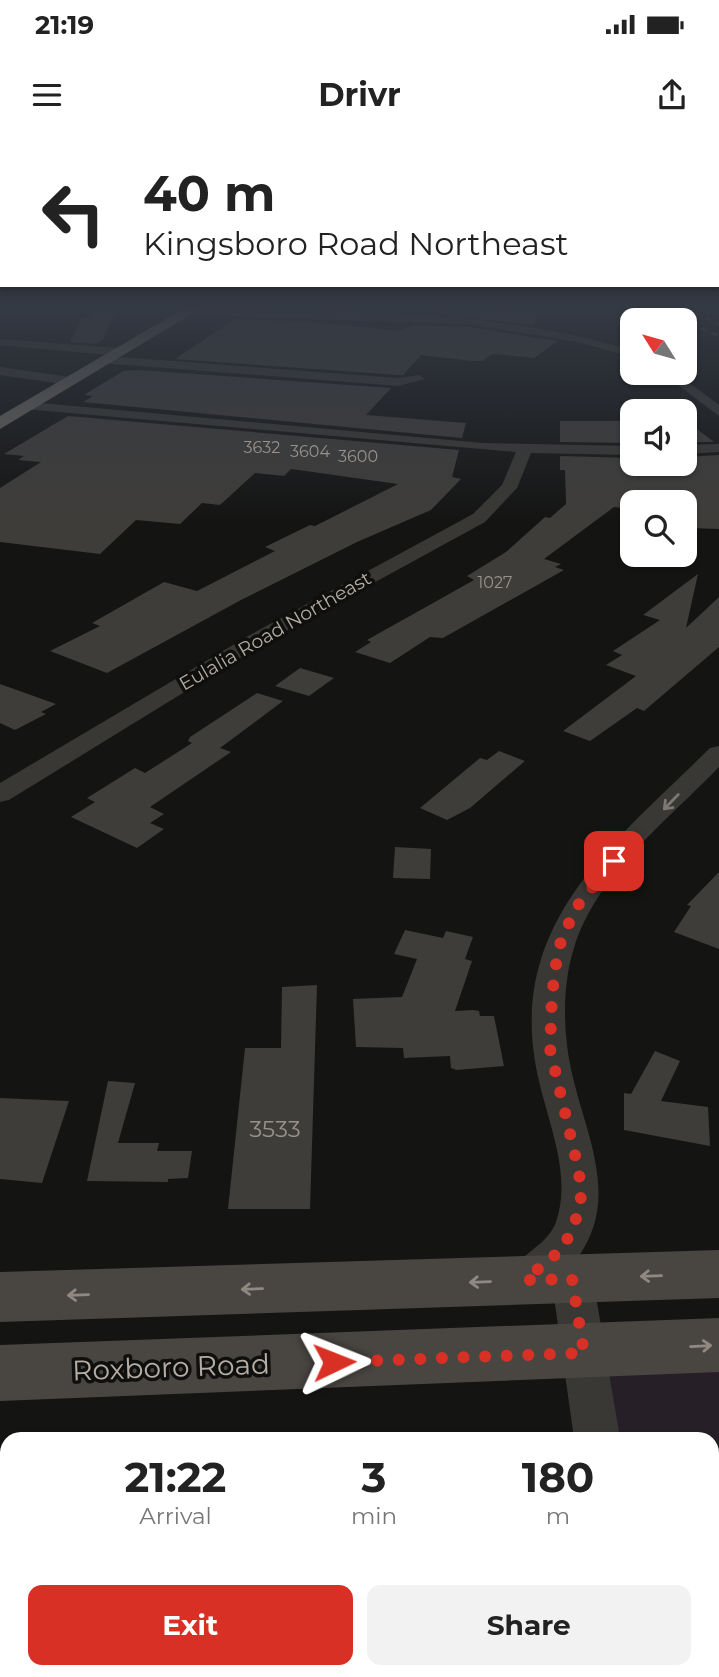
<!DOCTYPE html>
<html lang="en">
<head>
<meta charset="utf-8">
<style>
	body { margin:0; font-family:Montserrat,sans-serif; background:#f2f2f2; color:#222; height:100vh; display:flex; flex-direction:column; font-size:26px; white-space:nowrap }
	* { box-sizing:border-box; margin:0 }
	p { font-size:23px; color:#767676 }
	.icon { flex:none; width:38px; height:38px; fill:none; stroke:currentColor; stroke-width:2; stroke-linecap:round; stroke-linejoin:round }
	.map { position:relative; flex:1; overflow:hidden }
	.side { position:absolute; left:0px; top:1292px; width:719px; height:247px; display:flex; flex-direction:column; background:#fff; border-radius:21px 21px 0 0; box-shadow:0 2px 5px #0004 }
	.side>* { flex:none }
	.banner { position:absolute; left:0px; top:0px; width:719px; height:147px; box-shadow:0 2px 5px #0004; background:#fff; color:#222; overflow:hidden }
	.needle { width:46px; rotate:307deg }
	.controls { position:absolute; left:620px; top:168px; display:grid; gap:14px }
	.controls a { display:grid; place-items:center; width:77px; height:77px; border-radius:14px; background:#fff; box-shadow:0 2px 5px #0004; font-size:35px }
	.pin { position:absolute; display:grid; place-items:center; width:60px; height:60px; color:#fff; margin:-30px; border-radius:14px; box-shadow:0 4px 10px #0006 }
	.me { position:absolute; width:77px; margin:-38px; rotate:88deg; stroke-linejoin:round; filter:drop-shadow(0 0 5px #0008) }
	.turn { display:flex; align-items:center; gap:24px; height:147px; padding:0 28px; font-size:32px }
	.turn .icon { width:91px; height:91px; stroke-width:2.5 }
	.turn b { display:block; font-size:49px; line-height:60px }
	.eta { display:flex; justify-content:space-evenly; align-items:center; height:119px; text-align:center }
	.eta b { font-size:42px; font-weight:700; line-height:49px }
	.primary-button { display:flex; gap:14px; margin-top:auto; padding:14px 28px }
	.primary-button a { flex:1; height:80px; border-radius:14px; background:#d93025; color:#fff; font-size:28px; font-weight:700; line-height:80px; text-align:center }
	.primary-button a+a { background:#f2f2f2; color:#222 }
	.status { display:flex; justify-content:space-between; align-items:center; height:49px; padding:0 35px; background:#fff; direction:ltr }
	.status svg { height:19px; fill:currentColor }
	header { display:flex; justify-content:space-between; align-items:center; height:91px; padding:0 28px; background:#fff; font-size:32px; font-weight:700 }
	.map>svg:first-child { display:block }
	.green { fill:#271f27 }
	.building { fill:#3f3d3a }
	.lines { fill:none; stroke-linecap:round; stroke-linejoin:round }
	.street { fill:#393834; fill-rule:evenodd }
	.secondary { fill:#494642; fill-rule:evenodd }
	.highway { fill:#6a6660; fill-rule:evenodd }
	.rail-casing { stroke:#4e4b47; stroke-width:2.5 }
	.rail { stroke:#0f0f0e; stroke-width:2; stroke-dasharray:6; stroke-linecap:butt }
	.oneway { stroke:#7d7872 }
	.oneway2 { stroke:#8f8982 }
	.route { stroke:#d93025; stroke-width:12; stroke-dasharray:0 21.6 }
	.labels { text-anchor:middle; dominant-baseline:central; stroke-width:7; stroke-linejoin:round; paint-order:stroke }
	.far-number-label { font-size:16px; fill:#98918a }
	.far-street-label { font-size:19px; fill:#b5ada4; stroke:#0f0f0e }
	.near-number-label { font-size:23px; fill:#98918a }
	.near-street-label { font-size:28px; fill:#b5ada4; stroke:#0f0f0e }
</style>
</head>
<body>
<div class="status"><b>21:19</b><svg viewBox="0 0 49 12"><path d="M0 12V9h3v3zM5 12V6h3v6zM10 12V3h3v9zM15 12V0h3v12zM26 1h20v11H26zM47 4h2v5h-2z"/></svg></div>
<header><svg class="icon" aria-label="menu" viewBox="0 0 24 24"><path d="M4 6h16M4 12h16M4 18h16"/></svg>Drivr<svg class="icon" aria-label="share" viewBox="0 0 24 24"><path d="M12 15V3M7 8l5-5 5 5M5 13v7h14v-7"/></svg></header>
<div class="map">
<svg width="719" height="1537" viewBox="0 0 719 1537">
	<rect width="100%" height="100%" fill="#141413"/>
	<path class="green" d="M719,1207v330h-88l-1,-6h82v-233h-115l-13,-85z"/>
	<path class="building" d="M94,166h24l-15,34 -7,4 -26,-2 13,-25h6z
		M451,166l70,2 19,2 -7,15 -98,-11z
		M235,179l79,3 86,9 12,-6 57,2 89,14 -24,17 -42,-4 -10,7h-9l-52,-6 -18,20h-5l-223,-16z
		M139,230l252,18 -25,27 100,8 -4,15 -379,-36 10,-6 -9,-1 39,-24z
		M68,276l391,34 -7,27 9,2 -30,31 -74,32 -116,58 -134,73 -57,-22 50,-25 -8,-3 72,-41 33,9 78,-40 -10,-4 45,-22 5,1 83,-42 -107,-15 -7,7 -29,-3 -35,32 -18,-2 -22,21 -44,-4 -36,34 -100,-12v-54l41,-26 -23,-2 6,-4 -20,-2z
		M684,279l30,23h-30z
		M560,281h72v22l-72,-1z
		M719,315v74l-29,-1 3,-11h-9v-15h-52v7l-18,-2 -70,52 17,5 -6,3 9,3 -121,68 -13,-1 -40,26 -35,-11 16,-10 -4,-2 107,-60 -7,-4 39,-24 39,-35 5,1 16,-14 -1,-34h-5v-14l72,2v7l52,-1v-7z
		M698,434l-12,54 33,-31v50l-75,64 -7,-3 -47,33 -27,-10 73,-55 -30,-11 16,-10 -9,-4 47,-31 -17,-5z
		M300,528l34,10 -25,18 -34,-10z
		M0,544l56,20 -15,8 5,2 -31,16 -15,-7z
		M257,553l26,8 -63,47 11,4 -81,55 14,7 -14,9 14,6 -27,19 -66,-31 24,-15 -8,-4 48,-30 10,5 47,-30 -4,-2 2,-4z
		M499,611l26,10 -55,47 -23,12 -27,-12 60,-50 7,2z
		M395,707l36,2 -1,30 -37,-1z
		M719,732v77l-45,-17 17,-26 -4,-1z
		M405,790l38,8 3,-7 27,6 -8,22 7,2 -17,50 18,-1 6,1 1,5h14l10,50 -47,4 -6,-2 -1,-12 -46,2 -1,-10 -47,-1 -3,-48 49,-2 15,-38 -23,-5z
		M317,845l-7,224h-82l17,-161h36l1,-61z
		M655,911l25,10 -19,40 47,6 2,39 -86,-16v-37l7,1z
		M108,941l27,2 -17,60h41l-2,8h35l-4,27 -20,1v3l-81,-1z
		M0,958l69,3 -27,82 -42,-4z"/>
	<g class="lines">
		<path class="street" d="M185,170c151,2 301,-3 447,40v7l-54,-15 -109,-18 -288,-9 -1,-2z
			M0,199l119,9 6,4 -6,4 -119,-11z
			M105,216l293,22 21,-3 6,4 -27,7 -297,-23v-6z
			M0,227l70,10 6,4 -6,4 -70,-10z
			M662,233h14l43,32v11z
			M29,262l454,41 149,3v9l-101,-2 -14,35 -32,34 -221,121 -255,157 -9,2v-19l250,-148 223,-121 29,-29 14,-33 -492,-43v-6z
			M719,304v8l-35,2v-9z
			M719,606v21c-51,53 -123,108 -145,181 -12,37 -11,84 -3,121 14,66 52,131 4,192l12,5 6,13 27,159h-46l-22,-155 -12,10 -15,6 -15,-6 -6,-13c11,-24 43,-33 52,-58 16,-46 -7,-97 -17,-141 -37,-155 74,-237 171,-333z
			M599,1531h54v6h-54z"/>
		<path class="secondary" d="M719,1110v48l-719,24v-50z
			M719,1178v54l-719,29v-56z"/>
		<path class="highway" d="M188,166h17l-205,123v-13z"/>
		<defs>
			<path id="rail" d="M651,166l31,14
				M679,166l40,18
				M684,181l35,15"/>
		</defs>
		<use href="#rail" class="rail-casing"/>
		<use href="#rail" class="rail"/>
	</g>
	<defs><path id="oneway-shaft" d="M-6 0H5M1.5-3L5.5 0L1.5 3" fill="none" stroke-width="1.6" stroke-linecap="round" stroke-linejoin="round" transform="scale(1.75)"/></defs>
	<use class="oneway" href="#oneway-shaft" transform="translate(671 662) rotate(134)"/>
	<g class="oneway2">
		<use href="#oneway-shaft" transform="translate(651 1136) rotate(178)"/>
		<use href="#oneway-shaft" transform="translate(480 1142) rotate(178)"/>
		<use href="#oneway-shaft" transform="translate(252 1149) rotate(178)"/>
		<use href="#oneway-shaft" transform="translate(78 1155) rotate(178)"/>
		<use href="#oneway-shaft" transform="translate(701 1206) rotate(-3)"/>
	</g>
	<linearGradient id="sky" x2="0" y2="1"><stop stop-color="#0b0b0a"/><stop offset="0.44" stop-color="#343a44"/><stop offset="1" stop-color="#343a44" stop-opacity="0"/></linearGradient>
	<rect width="719" height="381" fill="url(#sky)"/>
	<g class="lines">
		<path class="route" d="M334,1222l250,-9 -12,-74 -47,1 36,-30 13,-23 7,-30 -2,-25 -29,-123 2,-54 6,-46 17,-40 39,-48"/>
	</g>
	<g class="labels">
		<g class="far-number-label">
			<text x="262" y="307">3632</text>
			<text x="310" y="311">3604</text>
			<text x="358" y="316">3600</text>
			<text x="495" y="442">1027</text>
		</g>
		<g class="far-street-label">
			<text transform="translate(275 491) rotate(-30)">Eulalia Road Northeast</text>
		</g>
		<g class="near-number-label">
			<text x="275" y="989">3533</text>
		</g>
		<g class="near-street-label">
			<text transform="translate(171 1227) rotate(-2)">Roxboro Road</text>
		</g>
	</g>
</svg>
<div class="controls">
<a><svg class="needle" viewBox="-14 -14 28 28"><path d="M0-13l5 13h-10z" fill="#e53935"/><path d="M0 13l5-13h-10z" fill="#767676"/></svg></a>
<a><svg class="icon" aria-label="sound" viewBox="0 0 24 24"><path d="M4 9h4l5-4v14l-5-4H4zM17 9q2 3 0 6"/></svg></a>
<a><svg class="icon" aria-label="search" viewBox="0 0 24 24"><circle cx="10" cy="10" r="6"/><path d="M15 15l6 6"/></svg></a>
</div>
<div class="pin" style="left:614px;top:721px;background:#d93025"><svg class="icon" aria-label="arrive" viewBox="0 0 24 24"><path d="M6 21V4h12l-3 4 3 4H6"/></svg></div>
<svg class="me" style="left:334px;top:1222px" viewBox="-20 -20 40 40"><path d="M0-17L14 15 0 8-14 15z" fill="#d93025" stroke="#fff" stroke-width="4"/></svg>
<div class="banner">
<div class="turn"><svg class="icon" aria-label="left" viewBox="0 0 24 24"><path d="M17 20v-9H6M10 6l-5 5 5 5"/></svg><div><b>40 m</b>Kingsboro Road Northeast</div></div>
</div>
<section class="side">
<div class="eta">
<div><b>21:22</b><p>Arrival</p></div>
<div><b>3</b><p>min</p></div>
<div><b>180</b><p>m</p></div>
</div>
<div class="primary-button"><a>Exit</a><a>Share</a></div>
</section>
</div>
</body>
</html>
